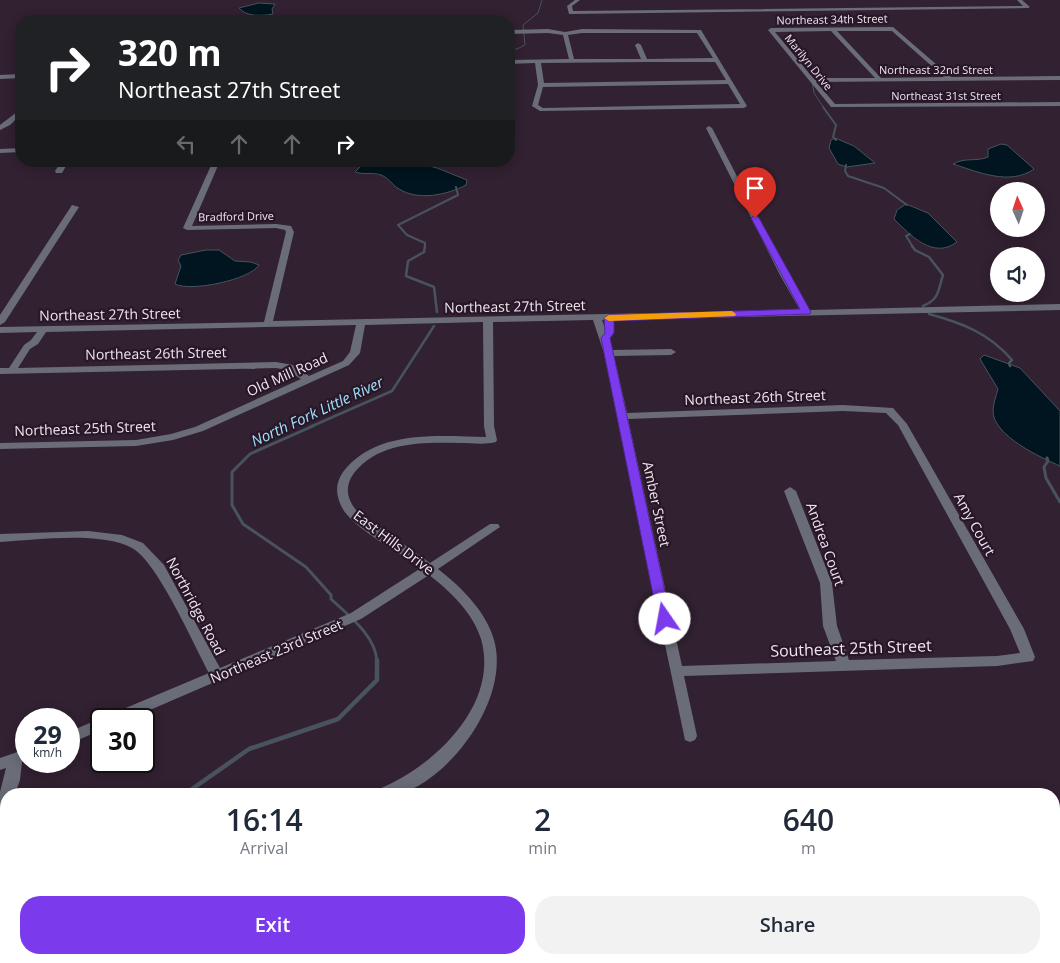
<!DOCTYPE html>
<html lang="en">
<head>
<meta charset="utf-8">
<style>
	body { margin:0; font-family:"Open Sans",sans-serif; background:#f2f2f3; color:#1f2937; height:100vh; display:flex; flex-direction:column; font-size:19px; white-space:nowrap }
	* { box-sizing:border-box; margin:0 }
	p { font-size:16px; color:#747a83 }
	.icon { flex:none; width:28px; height:28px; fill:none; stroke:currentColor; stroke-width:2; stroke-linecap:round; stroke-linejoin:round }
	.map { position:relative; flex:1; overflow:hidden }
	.panel { position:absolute; left:0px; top:788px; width:1060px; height:176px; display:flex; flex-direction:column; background:#fff; border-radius:20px 20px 0 0; box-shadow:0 2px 12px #0003 }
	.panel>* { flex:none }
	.guide { position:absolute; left:15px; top:15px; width:500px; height:152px; border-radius:20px; box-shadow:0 2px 12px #0003; background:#202124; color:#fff; overflow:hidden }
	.needle { width:32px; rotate:357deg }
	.fabs { position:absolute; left:990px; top:182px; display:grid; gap:10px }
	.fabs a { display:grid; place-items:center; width:55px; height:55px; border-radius:50%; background:#fff; box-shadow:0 2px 12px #0003; font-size:25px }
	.speed { position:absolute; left:15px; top:708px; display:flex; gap:10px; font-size:25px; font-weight:700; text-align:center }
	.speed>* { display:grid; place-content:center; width:65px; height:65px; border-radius:50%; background:#fff; box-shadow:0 2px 12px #0003; line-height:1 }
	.speed small { font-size:12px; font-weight:400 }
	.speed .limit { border:2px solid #111; border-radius:8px; background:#fff; color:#111 }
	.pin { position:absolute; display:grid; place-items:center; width:42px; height:42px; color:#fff; margin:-51px -21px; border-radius:50% 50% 50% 0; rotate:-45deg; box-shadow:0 0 5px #0007 }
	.pin .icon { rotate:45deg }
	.me { position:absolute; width:55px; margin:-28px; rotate:348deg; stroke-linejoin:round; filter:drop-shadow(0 0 4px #0008) }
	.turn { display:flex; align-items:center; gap:18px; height:105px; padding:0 20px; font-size:22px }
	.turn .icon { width:65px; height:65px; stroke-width:2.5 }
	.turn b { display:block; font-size:35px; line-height:42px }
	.lanes { display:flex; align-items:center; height:48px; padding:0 20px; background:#0003; justify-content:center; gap:25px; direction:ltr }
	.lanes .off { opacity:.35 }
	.eta { display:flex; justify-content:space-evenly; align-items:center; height:85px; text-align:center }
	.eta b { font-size:30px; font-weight:600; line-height:35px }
	.cta { display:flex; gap:10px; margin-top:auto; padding:10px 20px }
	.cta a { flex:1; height:58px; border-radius:20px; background:#7c3aed; color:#fff; font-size:20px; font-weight:600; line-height:58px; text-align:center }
	.cta a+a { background:#f2f2f3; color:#1f2937 }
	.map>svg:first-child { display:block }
	.water { fill:#00151f; stroke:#48535d }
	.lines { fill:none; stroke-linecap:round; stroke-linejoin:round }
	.stream-far4 { stroke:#48535d; stroke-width:1 }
	.stream-far3 { stroke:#48535d; stroke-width:2 }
	.stream-far2 { stroke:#48535d; stroke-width:2.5 }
	.stream-far1 { stroke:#48535d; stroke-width:3 }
	.stream { stroke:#48535d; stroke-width:4.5 }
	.minor { fill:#6a6d78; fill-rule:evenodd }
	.route { fill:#7c3aed; stroke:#51269a }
	.slow { fill:#f59e0b }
	.labels { text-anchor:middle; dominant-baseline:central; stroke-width:4.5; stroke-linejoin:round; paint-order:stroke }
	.far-street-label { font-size:11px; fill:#f0e4ef; stroke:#281727 }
	.street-label { font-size:14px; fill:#f0e4ef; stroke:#281727 }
	.water-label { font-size:15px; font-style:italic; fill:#9fe1fd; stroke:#281727 }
	.near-street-label { font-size:16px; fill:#f0e4ef; stroke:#281727 }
</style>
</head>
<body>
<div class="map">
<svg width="1060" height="963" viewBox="0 0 1060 963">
	<rect width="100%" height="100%" fill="#322131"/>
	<path class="water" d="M259,3l16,1 -3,5 1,5c-11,2 -27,3 -34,-6z
		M835,138l19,8 21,17 -28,4 -9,-3 -9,-16 2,-8z
		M1001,144l6,1 27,24c-24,17 -56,3 -81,-5 12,-7 24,-2 35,-7v-8z
		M366,161l22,3 5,-3h17l27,7 30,12 -1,5c-19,10 -48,16 -67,4 -7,-4 -10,-11 -18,-14 -9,-3 -17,0 -26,-3z
		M906,204l22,9 29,29c-24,18 -47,-7 -63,-23l3,-9z
		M206,250h13l16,11 16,1 8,3c-9,15 -69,27 -84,19l6,-18 -3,-6 3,-5z
		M984,355l36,13 40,43v55c-18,-8 -67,-30 -67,-55 0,-6 3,-15 5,-22l-18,-30z"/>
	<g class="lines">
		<path class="stream-far4" d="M258,15l14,6
			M509,49h8l8,-4 -2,-20 15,-12 4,-13
			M815,70l-4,5 3,18 10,15"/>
		<path class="stream-far3" d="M823,107l13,18 -3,12 3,3
			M846,165l-1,6 3,5 36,12 23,17
			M910,234l-4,2 7,11
			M425,247v-4l-18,-8 -9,-10 60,-30 -2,-8"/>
		<path class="stream-far2" d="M425,246l-1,6 -16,9 -2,15 28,11 3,25
			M912,246l3,4 14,7 14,18c-5,15 -3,24 -20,31
			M929,314c33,9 60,19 83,46l-3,3 1,3
			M310,427l82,-36 42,-65"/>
		<path class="stream-far1" d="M313,426l-63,28 -18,18v33l11,19 63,43 25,28v4c18,17 44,36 46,62
			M1047,458l1,3 -4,6 2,11 14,24"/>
		<path class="stream" d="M185,794l64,-45 89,-30 39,-39v-20
			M87,963l2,-5"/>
		<path class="minor" d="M575,0h5l-8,6 1,5 450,-5 -6,-6h5l8,7 -2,1 -459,6 -2,-8z
			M893,27l58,50 109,-1v4l-244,2 19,22 225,-2v4l-229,1 -63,-77 3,-2zM831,31l44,47h-62l-38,-46zM837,31h55l52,46 -63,1z
			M548,29l17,3 17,-3 119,1 46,76 -3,2 -204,3 -8,-5 6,-21 -3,-22 -26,1v-4l60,-1 -6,-24 -15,-2 -39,1v-4zM582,33h115l16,25 -66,1 -6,-14 -3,-2 -3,2 6,14h-67l-6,-24zM647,62h68l11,18 -182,3 -3,-20zM728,84l12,20 -197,4 -5,-3 5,-18z
			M21,74v4l-21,1v-4z
			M21,109v5l-11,11 -10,5v-5z
			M709,126l3,2 76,147 21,35 251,-6v6l-458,10 11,30 58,-1 5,3 -5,3 -57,1 13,57 216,-8 50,3 14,16 117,205 11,28 -2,4 -36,5 -313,10 13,60 -2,4 -5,2 -5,-2 -81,-387 -11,-33 -100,2 1,104 3,14 -1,2c-11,3 -24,1 -35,1 -37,-1 -82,-2 -107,30 -10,13 -7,27 3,38l73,52 60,-39h8l2,3 -62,42c23,18 48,42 56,71 16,56 -39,134 -91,153 -7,3 -19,1 -27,1l3,-5c54,-22 121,-84 102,-150 -8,-26 -31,-48 -52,-64l-68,44 -232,100h-22l2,-4 100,-42c-15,-28 -52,-112 -77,-125 -31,-17 -97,-8 -132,-6v-8l88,-3 34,4 21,8 21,22 56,103 131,-55 70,-45c-22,-17 -61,-35 -77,-57 -8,-13 -10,-26 -1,-39 33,-43 95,-36 143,-35l-2,-11 -1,-104 -118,3 -5,28 -11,12 -146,66 -30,9 -37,6 -136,3v-6l136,-3 35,-6 24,-7 106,-48 -14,-9 -11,-2 -276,6v-6h9l15,-23 7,-5 6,-8 -37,1v-6l264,-5 22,-90 -1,-2 -9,-2 -89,2 -4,-2 30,-67h7l-28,65 84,-2 15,2 3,6 -21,89 527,-11 -20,-35 -74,-147zM356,325l-6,27 -7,9 -34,15 -16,-11 -17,-3 -258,6 12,-19 8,-5 8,-12zM843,411l43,2 12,12 112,204 10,24 -23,3 -148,4 -12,-34 -5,-43 -36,-92 -6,-4 -6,4 36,92 3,43 13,35 -154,5 -54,-247z
			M21,148v4l-21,1v-4z
			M62,161h7l-7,12h-6l-1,-2z
			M72,205l7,2 -74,115 -5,3v-10z
			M101,718l1,1 -1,11 -32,14v-12z
			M26,749v12l-4,1 -2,18 -5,14h-9v22l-6,4v-28l6,-24 -6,2v-12z
			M224,958h18l-2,5h-18z
			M506,958h18v5h-18z"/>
	</g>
	<path class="route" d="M755,215l4,3 52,94 -1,2 -196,7v12l-4,5 61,281 -6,4 -7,-4 -57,-281 4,-5 -1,-15 5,-3 191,-6 -49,-91z"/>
	<path class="slow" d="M732,311l4,3 -1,2 -126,5 -5,-3 5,-3z"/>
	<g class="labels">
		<g class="far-street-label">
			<text transform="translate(832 19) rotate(-1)">Northeast 34th Street</text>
			<text transform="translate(809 62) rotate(51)">Marilyn Drive</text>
			<text x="936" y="69">Northeast 32nd Street</text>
			<text x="946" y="95">Northeast 31st Street</text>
			<text transform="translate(236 216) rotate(-1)">Bradford Drive</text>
		</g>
		<g class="street-label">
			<text transform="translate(515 306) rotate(-1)">Northeast 27th Street</text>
			<text transform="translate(110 314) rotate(-1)">Northeast 27th Street</text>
			<text transform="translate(156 353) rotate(-1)">Northeast 26th Street</text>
			<text transform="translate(287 374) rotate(-24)">Old Mill Road</text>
			<text transform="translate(755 397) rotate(-2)">Northeast 26th Street</text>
			<text transform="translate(85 428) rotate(-2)">Northeast 25th Street</text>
			<text transform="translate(657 504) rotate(78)">Amber Street</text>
			<text transform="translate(975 524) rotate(61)">Amy Court</text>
			<text transform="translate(394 542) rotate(37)">East Hills Drive</text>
			<text transform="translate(826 544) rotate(70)">Andrea Court</text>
			<text transform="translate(196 606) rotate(62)">Northridge Road</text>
			<text transform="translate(276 651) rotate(-23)">Northeast 23rd Street</text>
		</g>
		<g class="water-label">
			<text transform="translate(317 411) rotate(-25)">North Fork Little River</text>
		</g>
		<g class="near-street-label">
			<text transform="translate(851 648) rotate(-2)">Southeast 25th Street</text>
		</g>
	</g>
</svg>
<div class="fabs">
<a><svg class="needle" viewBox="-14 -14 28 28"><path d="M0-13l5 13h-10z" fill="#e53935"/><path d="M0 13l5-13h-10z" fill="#747a83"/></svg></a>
<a><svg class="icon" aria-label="sound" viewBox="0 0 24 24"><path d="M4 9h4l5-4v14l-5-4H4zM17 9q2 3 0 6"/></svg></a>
</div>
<div class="speed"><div>29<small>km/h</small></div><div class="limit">30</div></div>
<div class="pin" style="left:755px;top:218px;background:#d93025"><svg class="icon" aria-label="arrive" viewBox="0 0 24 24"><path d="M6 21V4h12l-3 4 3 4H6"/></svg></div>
<svg class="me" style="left:665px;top:619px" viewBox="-20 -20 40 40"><circle r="19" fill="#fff"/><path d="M0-13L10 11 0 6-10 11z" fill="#7c3aed"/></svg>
<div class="guide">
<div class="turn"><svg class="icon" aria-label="right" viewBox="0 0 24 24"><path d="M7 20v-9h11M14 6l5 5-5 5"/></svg><div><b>320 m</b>Northeast 27th Street</div></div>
<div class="lanes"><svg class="icon off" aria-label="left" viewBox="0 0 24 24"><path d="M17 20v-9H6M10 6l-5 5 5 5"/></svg><svg class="icon off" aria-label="ahead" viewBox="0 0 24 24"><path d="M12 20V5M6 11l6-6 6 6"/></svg><svg class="icon off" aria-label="ahead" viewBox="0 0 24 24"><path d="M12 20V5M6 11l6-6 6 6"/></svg><svg class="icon" aria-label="right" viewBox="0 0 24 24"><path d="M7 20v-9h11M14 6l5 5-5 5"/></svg></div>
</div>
<section class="panel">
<div class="eta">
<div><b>16:14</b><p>Arrival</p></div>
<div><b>2</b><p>min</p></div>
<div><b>640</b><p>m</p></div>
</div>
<div class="cta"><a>Exit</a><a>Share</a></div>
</section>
</div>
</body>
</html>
